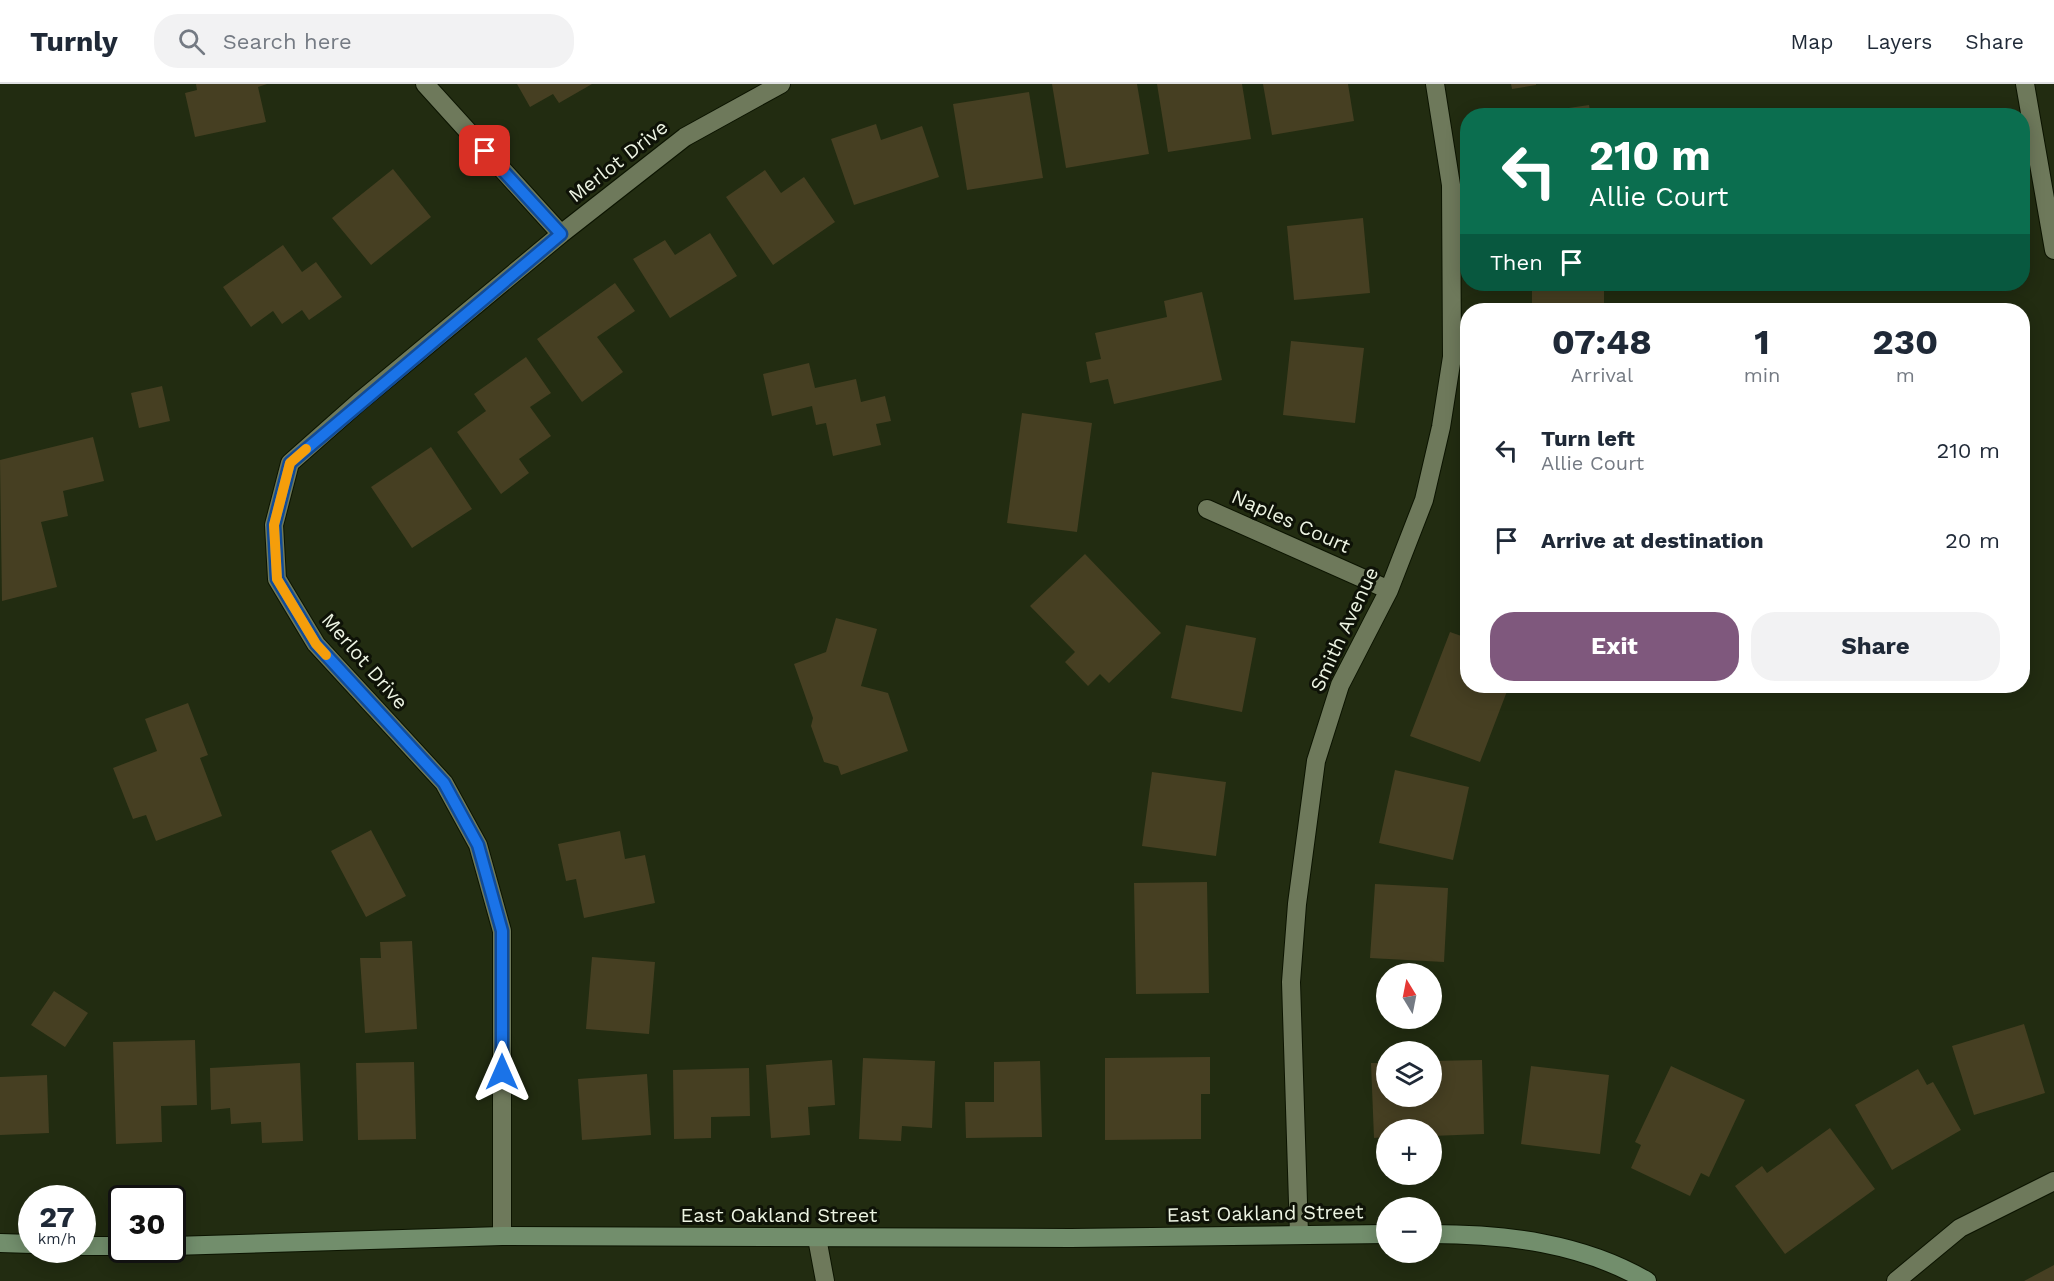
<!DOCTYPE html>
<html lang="en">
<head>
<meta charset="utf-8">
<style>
	body { margin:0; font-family:"Work Sans",sans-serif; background:#f2f2f3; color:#1f2937; height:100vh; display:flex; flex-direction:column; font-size:22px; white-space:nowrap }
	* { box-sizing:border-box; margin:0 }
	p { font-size:20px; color:#747a83 }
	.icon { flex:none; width:33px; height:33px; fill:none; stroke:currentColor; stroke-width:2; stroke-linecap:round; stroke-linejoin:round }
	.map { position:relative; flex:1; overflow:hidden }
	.side { position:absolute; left:1460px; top:219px; width:570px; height:390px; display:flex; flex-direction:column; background:#fff; border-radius:24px; box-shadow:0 3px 15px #0003 }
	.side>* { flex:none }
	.banner { position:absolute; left:1460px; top:24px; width:570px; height:183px; border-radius:24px; box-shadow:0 3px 15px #0003; background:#0b6e4f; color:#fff; overflow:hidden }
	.needle { width:39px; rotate:350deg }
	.controls { position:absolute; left:1376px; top:879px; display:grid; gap:12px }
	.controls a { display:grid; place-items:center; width:66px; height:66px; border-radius:50%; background:#fff; box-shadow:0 3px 15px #0003; font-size:30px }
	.speed { position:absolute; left:18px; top:1101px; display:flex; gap:12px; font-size:30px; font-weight:700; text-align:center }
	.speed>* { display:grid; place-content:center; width:78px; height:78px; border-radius:50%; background:#fff; box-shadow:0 3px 15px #0003; line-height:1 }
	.speed small { font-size:15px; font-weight:400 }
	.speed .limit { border:3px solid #111; border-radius:9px; background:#fff; color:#111 }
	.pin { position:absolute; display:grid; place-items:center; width:51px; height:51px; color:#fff; margin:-26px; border-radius:12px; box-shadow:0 3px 9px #0006 }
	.me { position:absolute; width:66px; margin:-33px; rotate:0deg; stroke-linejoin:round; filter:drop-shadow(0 0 4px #0008) }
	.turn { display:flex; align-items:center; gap:21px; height:126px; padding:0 30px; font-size:27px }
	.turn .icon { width:78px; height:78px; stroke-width:2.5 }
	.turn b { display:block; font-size:42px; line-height:51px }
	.then { display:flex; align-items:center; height:57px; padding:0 30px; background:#0003; gap:12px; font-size:22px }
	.eta { display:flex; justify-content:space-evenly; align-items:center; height:102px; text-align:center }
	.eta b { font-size:36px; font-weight:700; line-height:42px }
	.cta { display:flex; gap:12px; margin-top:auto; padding:12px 30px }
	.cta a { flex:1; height:69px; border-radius:24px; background:#7f587d; color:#fff; font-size:24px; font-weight:700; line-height:69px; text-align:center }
	.cta a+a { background:#f2f2f3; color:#1f2937 }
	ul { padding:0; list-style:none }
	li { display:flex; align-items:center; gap:18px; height:90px; padding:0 30px }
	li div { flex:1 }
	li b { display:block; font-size:22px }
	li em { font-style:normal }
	header { display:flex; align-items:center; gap:36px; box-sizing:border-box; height:84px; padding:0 30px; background:#fff; border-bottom:2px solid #e0e1e3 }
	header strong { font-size:28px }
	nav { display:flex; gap:33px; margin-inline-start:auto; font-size:21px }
	.search { width:420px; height:54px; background:#f2f2f3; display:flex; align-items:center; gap:15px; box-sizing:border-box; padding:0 21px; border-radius:24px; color:#747a83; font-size:22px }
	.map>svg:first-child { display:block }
	.building { fill:#463f22 }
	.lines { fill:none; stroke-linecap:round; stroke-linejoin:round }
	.street-casing { stroke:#0c1400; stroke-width:20 }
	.secondary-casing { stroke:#0c1400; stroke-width:20 }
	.street { stroke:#6e795b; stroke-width:18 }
	.secondary { stroke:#728e6c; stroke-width:18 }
	.route-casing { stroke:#114b97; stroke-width:15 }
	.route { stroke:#1a73e8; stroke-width:10 }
	.slow { stroke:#f59e0b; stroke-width:10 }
	.labels { text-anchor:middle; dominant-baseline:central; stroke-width:6; stroke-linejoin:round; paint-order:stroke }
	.street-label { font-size:20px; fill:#edf4e3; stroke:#0e1207 }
</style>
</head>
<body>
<header>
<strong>Turnly</strong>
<div class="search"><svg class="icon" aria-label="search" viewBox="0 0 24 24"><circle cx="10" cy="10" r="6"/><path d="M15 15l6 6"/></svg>Search here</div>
<nav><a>Map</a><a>Layers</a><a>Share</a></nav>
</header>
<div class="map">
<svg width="2054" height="1197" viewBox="0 0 2054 1197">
	<rect width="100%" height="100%" fill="#222c11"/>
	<path class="building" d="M196,0h71l-9,3 8,35 -71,15 -10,-44 12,-3z
		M517,0h75l-33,19 -6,-9 -23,13z
		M1052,0h85l12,70 -83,14z
		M1157,0h85l9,55 -83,13z
		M1263,0h85l6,37 -82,14z
		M1511,0h25v1l-24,4z
		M1029,8l14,86 -76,12 -14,-86z
		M1589,21l2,11h-63v-2z
		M876,40l5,16 41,-14 17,51 -85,28 -23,-66z
		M393,85l38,48 -60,48 -39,-47z
		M765,86l16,23 23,-16 31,45 -62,43 -47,-68z
		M1363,134l7,75 -76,7 -7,-74z
		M710,149l27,43 -67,42 -37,-59 32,-19 10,15z
		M283,161l19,27 14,-10 26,35 -33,23 -7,-10 -20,14 -9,-13 -22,16 -28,-40z
		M615,199l20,28 -38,26 26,35 -41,30 -45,-63z
		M1532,200h72v26h-72z
		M1202,208l20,88 -108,24 -6,-25 -18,4 -4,-21 15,-3 -6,-26 72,-16 -3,-16z
		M1291,257l73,7 -9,75 -72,-8z
		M526,273l25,36 -21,14 21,29 -32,23 10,14 -28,21 -44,-62 29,-21 -12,-17z
		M809,279l6,25 41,-9 5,23 24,-6 6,25 -15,3 5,21 -48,11 -7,-33 -10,2 -4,-19 -40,10 -9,-42z
		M162,302l8,35 -31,7 -8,-35z
		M1022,329l70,10 -15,109 -70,-9z
		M93,353l11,44 -41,10 5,25 -27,6 16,65 -55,14 -2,-141z
		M431,363l41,62 -60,39 -41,-61z
		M1085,470l76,79 -52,50 -9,-9 -12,12 -23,-24 10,-10 -45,-46z
		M836,534l41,11 -16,57 27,7 20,58 -67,24 -3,-9 -14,-4 -13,-36 2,-8 -19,-54 32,-12z
		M1186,541l70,13 -14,74 -71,-14z
		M1450,548l17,6v48h42l-29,76 -70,-26z
		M188,619l20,52 -8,3 22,58 -66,25 -10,-26 -13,4 -20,-51 44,-17 -12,-32z
		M1395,686l74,17 -16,73 -74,-17z
		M1152,688l74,10 -10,74 -74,-10z
		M371,746l35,66 -40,21 -35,-66z
		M620,747l5,28 20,-4 10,48 -71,15 -8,-39 -10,2 -8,-37z
		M1207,798l2,111 -73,1 -2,-111z
		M1375,800l73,4 -4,74 -74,-4z
		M412,857l5,88 -52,4 -5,-75h21l-1,-16z
		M592,873l63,5 -6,72 -63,-5z
		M54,907l34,22 -23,34 -34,-22z
		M2024,940l21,69 -71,22 -22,-69z
		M195,956l2,65 -36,1 1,36 -46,2 -3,-102z
		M1210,973v37h-9v45l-96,1v-82z
		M863,974l72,3 -3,67 -30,-2 -1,15 -42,-2z
		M832,976l3,45 -27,2 2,28 -39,3 -5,-73z
		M1482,976l2,74 -53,2v-6h-45v7l-12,1 -3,-75h15v33h45v-35z
		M1040,977l2,76 -76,1 -1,-36h29v-40z
		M414,978l2,77 -58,1 -2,-77z
		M300,979l3,78 -41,2 -1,-21 -30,2 -1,-16 -19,2 -1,-42z
		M1531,982l78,9 -9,79 -79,-10z
		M1671,982l74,34 -36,77 -8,-4 -11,23 -59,-28 10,-23 -6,-3z
		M749,984l1,48 -39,1v21l-37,1 -1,-69z
		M1918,985l9,16 6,-3 28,48 -69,40 -37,-65z
		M647,990l4,61 -69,5 -4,-61z
		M47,991l2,58 -49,2v-58z
		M1830,1044l45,61 -90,65 -50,-68 27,-20 5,7z
		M2054,1181v16h-30z"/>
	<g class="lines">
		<defs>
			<path id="street" d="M425,0l136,150
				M2025,0l29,166
				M1207,425l182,81
				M1299,1150l-8,-252 6,-78 19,-143 24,-76 49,-95 35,-90 17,-73 11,-70 -1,-172 -16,-101
				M502,1152v-305l-24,-86 -34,-62 -128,-139 -39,-65 -3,-54 16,-62 69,-61 202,-168 124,-97 96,-53
				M817,1154l8,43
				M1896,1197l64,-53 94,-47"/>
			<path id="secondary" d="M1431,1150c74,0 151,9 216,47
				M0,1159l32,1
				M82,1162h40
				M172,1162l330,-10 569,2 315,-4"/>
		</defs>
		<use href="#street" class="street-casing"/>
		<use href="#secondary" class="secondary-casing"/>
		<use href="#street" class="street"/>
		<use href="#secondary" class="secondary"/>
	</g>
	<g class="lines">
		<defs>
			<path id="route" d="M485,67l76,83 -271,229 -16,62 3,54 39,65 128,139 34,62 24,86v141"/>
		</defs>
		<use href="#route" class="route-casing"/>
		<use href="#route" class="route"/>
		<path class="slow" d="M306,365l-16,14 -16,62 3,54 39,65 10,11"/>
	</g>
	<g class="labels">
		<g class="street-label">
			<text transform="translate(618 77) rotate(-38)">Merlot Drive</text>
			<text transform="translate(1291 437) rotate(24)">Naples Court</text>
			<text transform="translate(1344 545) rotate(-65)">Smith Avenue</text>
			<text transform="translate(365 577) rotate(49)">Merlot Drive</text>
			<text transform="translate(1265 1129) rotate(-1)">East Oakland Street</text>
			<text x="779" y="1131">East Oakland Street</text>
		</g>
	</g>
</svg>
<div class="controls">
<a><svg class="needle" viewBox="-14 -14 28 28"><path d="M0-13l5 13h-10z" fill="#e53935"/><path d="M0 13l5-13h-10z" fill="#747a83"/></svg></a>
<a><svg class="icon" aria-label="layers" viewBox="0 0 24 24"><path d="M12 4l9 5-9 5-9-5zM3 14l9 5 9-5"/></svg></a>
<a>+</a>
<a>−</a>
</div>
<div class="speed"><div>27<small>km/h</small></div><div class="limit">30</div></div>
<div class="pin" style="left:485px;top:67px;background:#d93025"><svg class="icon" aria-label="arrive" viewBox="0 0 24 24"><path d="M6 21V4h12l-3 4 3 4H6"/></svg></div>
<svg class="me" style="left:502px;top:988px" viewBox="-20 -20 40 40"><path d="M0-17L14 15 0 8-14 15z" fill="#1a73e8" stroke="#fff" stroke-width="4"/></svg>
<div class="banner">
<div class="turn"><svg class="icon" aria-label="left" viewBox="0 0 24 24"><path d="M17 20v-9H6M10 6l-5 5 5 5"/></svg><div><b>210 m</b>Allie Court</div></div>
<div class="then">Then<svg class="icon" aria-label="arrive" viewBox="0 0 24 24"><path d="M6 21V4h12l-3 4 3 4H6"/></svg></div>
</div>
<section class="side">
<div class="eta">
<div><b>07:48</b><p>Arrival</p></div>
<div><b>1</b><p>min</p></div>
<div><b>230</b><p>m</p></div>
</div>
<ul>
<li><svg class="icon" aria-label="left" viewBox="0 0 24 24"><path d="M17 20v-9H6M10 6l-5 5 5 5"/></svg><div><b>Turn left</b><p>Allie Court</p></div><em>210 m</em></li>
<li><svg class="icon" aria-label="arrive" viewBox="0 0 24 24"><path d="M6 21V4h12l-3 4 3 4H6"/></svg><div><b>Arrive at destination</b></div><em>20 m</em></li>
</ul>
<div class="cta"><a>Exit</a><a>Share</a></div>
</section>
</div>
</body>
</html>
